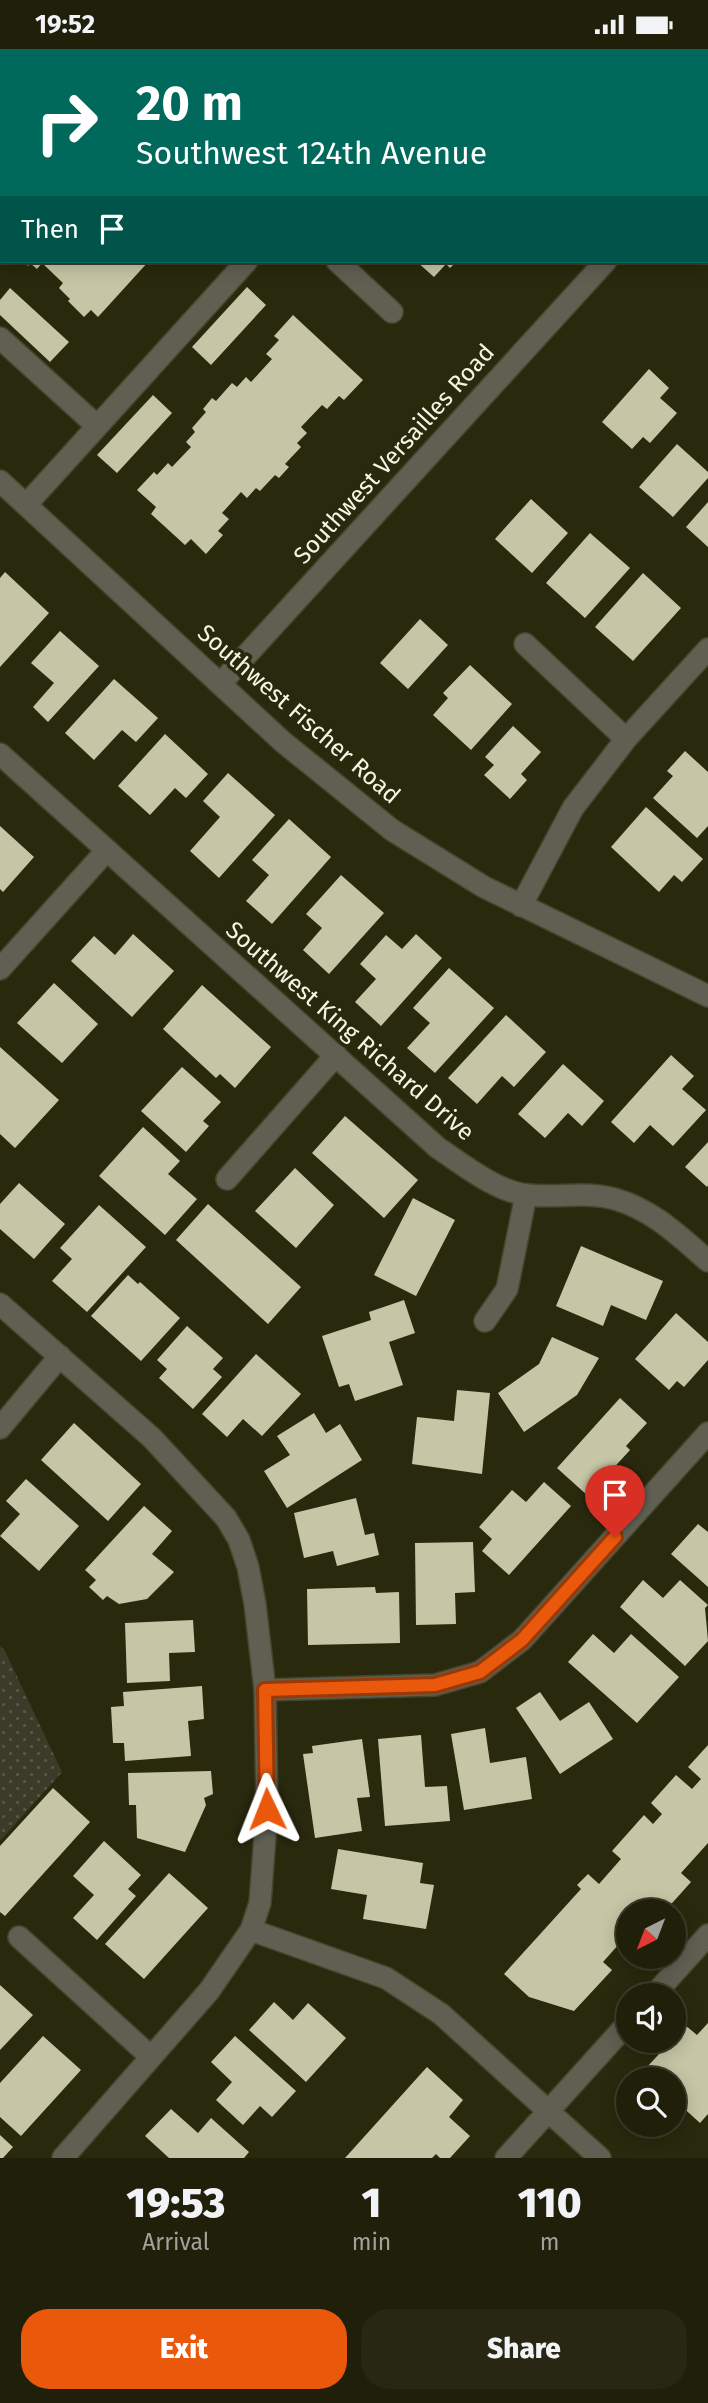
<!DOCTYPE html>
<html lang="en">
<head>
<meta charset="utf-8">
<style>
	body { margin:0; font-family:"Fira Sans",sans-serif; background:#272713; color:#f1f3f6; height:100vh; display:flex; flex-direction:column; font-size:26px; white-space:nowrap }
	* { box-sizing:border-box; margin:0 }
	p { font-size:23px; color:#a1a29c }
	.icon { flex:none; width:38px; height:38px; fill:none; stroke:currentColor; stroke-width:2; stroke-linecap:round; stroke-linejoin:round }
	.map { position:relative; height:2109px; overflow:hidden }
	.side { display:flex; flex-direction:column; background:#1f1f0a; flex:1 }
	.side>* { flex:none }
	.hud { position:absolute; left:0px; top:0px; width:709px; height:214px; box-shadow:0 4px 18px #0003,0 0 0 2px #3c3d2b; background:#00695c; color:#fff; overflow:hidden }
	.needle { width:46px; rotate:222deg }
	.tools { position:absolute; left:616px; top:1850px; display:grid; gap:14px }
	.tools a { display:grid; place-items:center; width:70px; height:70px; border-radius:50%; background:#1f1f0a; box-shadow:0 4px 18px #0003,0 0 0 2px #3c3d2b; font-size:35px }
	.pin { position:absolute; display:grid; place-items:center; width:60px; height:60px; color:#fff; margin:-72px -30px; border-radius:50% 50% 50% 0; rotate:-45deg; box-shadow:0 0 7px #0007 }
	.pin .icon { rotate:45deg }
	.me { position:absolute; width:77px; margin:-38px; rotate:358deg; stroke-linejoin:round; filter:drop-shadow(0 0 5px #0008) }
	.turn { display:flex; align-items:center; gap:24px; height:147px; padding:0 21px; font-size:32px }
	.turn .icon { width:91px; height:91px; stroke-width:2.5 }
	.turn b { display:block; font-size:49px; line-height:60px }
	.then { display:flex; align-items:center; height:66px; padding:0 21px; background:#0003; gap:14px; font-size:26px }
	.eta { display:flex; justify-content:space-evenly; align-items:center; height:119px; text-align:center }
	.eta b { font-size:42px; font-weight:800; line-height:49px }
	.primary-button { display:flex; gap:14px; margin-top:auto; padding:14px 21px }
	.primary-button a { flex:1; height:80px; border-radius:28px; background:#ea580c; color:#fff; font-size:28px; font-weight:800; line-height:80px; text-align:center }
	.primary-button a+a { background:#272713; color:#f1f3f6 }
	.status { display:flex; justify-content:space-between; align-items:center; height:49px; padding:0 35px; background:#1f1f0a; direction:ltr }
	.status svg { height:19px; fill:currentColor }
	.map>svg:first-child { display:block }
	.grass { fill:url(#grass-dots) }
	.building { fill:#c6c6a6 }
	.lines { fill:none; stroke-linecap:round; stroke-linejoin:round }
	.minor-casing { stroke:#46462c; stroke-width:24 }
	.path { stroke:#808069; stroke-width:4.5; stroke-dasharray:5 5; stroke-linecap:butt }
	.minor { stroke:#5f5f52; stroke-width:21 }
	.route-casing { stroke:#983908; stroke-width:18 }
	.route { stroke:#ea580c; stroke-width:12 }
	.labels { text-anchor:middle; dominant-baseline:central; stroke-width:7; stroke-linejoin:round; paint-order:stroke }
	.street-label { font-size:24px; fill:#f6f6e5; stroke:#29290e }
</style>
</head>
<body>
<div class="status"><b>19:52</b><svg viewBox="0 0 49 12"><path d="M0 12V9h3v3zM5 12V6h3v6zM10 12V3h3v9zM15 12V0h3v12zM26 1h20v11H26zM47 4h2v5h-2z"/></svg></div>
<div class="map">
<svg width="708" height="2109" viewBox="0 0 708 2109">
	<defs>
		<pattern id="grass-dots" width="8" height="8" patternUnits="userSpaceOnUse" patternTransform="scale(1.75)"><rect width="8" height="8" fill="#3b3b2a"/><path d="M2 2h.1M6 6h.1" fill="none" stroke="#585849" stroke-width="1.8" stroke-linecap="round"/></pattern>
	</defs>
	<rect width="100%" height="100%" fill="#29290e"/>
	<path class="grass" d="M0,1597l5,5 57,121 -62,69z"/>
	<path class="building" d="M23,212h126l-51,56 -7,-7 -7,7 -16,-16 2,-2 -11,-11 4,-5 -21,-20 -5,6 -7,-6 -2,3z
		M416,212h41l-7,7 -4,-4 -12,13z
		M247,238l19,18 -55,60 -19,-18z
		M10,239l59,54 -19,20 -50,-47v-15z
		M293,266l70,65 -19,20 -5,-4 -12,13 -5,-4 -21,22 6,6 -10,10 4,4 -16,17 4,3 -10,11 -4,-3 -15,16 -4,-3 -9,10 -6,-6 -19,21 7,6 -11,12 5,4 -17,19 -15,-15 -6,6 -34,-31 5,-7 -19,-17 17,-18 3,3 11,-12 4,4 19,-20 -5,-5 9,-10 -3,-4 14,-16 -3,-3 9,-11 4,3 16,-18 5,4 9,-10 5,5 21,-23 -6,-5 13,-14 -5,-4z
		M649,320l20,19 -9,10 17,15 -27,30 -7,-6 -11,12 -30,-27z
		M153,346l19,18 -55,60 -20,-18z
		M677,395l31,28v6l-35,39 -34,-30z
		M531,450l37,34 -36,40 -37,-34z
		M708,453v45l-22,-20z
		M590,484l40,35 -45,50 -39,-35z
		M5,523l44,41 -49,54v-89z
		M643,524l38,35 -48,53 -38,-34z
		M420,570l28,26 -40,44 -28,-26z
		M60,582l39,35 -51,56 -15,-15 21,-24 -23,-20z
		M470,616l42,39 -41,46 -38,-35 15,-17 -5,-5z
		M114,630l44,39 -22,24 -14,-12 -28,30 -29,-27z
		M513,677l28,26 -20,22 6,6 -17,19 -26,-24 10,-10 -9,-8z
		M165,685l43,40 -22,24 -11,-10 -25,27 -32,-29z
		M685,702l23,21v54l-11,12 -44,-40 20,-22 -6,-5z
		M228,724l47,42 -56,63 -29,-27 30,-34 -17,-16z
		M646,758l57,52 -21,23 -8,-7 -15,17 -48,-45z
		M289,770l42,38 -59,67 -26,-23 23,-26 -17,-15z
		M0,777l34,31 -31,35 -3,-3z
		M341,826l43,38 -55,61 -26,-24 19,-22 -16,-14z
		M133,885l41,37 -42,46 -61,-56 23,-25 21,19z
		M416,885l26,24 -61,68 -26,-24 21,-23 -16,-15 26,-29 16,14z
		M449,919l45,40 -59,65 -28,-25 23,-25 -17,-15z
		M54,934l44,41 -36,39 -45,-40z
		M202,936l69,62 -36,41 -15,-14 -4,4 -53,-49z
		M506,966l40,37 -32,35 -12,-11 -25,28 -29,-26z
		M0,998l59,53 -44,48 -15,-14z
		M671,1006l23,21 -12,13 24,21 -33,36 -23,-21 -16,18 -23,-21z
		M563,1015l41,37 -22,25 -14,-13 -23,25 -27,-24z
		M182,1018l39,35 -18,19 6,5 -23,26 -45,-41z
		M345,1067l73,64 -34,38 -72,-65z
		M143,1078l37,34 -12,13 29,25 -32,36 -66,-59z
		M708,1093v43l-1,2 -22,-20z
		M295,1119l39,37 -38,43 -41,-37z
		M19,1134l46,41 -31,35 -34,-30v-25z
		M413,1149l42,22 -39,76 -42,-21z
		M208,1155l93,83 -33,37 -92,-84z
		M99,1156l47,42 -59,65 -35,-31 20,-22 -12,-11z
		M581,1197l82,35 -17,39 -35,-15 -8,21 -47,-20z
		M128,1226l10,9 2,-2 40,36 -39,43 -50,-45z
		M404,1251l11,33 -26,9 14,43 -48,16 -6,-17 -10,3 -17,-51 49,-16 -2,-8z
		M676,1264l32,29v18l-24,27 -7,-6 -8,9 -34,-31z
		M187,1277l36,32 -10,11 9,8 -29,32 -34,-31 8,-9 -10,-9z
		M552,1288l47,21 -22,37 -53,37 -26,-39 41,-29z
		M256,1305l45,40 -39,42 -19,-17 -16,18 -25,-23z
		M457,1341l33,3 -8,81 -70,-10 5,-47 37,4z
		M620,1349l27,25 -21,23 4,4 -42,46 -31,-28z
		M314,1364l12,20 14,-9 22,36 -75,48 -23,-37 26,-16 -13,-19z
		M74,1374l67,61 -33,37 -67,-61z
		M26,1430l53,47 -40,45 -39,-35 20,-22 -14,-13z
		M544,1433l27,24 -62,69 -27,-24 10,-12 -13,-12 33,-37 14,12z
		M356,1449l9,37 9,-2 5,22 -42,11 -4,-15 -29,7 -10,-45z
		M144,1457l28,25 -20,23 22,18 -27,27 -28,5 -12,-8 -4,4 -14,-13 7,-7 -11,-10z
		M698,1475l10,8v55l-37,-33z
		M473,1493l2,50 -20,1 1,31 -40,1 -1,-82z
		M643,1531l20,18 17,-18 28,25 -3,3 3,33 -23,25 -65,-59z
		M375,1538l1,6 23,-1 1,51 -92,2 -1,-56z
		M193,1571l2,32 -26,1 1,28 -43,2 -2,-60z
		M593,1585l21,19 17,-19 48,43 -42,46 -69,-61z
		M202,1637l2,33 -16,2 3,35 -66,5 -1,-18h-11l-2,-36 13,-1 -1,-14z
		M540,1643l20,29 29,-19 24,37 -53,35 -44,-66z
		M485,1679l5,35 36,-6 6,42 -68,11 -13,-76z
		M421,1686l4,52 22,-1 3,35 -65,5 -7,-87z
		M362,1690l8,58 -13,1 5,33 -47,7 -12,-84 10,-1 -1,-7z
		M708,1696v98l-27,30 10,9 -26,29h-37v23l-25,28 9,8 -38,41 -45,-14 -25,-23 77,-85 -4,-4 11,-11 11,10 22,-25 -9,-8 32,-36 9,9 9,-10 -11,-11 25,-28 16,14 9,-10 -13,-12z
		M211,1722l2,23 -9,4 2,7 -21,47 -48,-14 -1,-33h-7l-1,-32z
		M53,1739l37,34 -85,94 -5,-4v-66z
		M104,1792l37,34 -13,14 8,7 -39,44 -24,-22 21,-23 -21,-19z
		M338,1800l85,14 -3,20 14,2 -8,44 -63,-10 4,-24 -36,-6z
		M169,1824l39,35 -64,71 -39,-35z
		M0,1936l33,30 -33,35z
		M274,1953l19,18 15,-17 38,35 -40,44 -57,-52z
		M708,1974v91l-8,9 -22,-20 -4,4v-28h-38l35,-38h3v-4l11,-12 12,10z
		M43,1987l38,34 -60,66 -21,-19v-34z
		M235,1987l61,55 -24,26 -12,-11 -17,19 -27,-25 16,-18 -21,-20z
		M427,2018l36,33 -14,17 21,19 -20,22h-10l-4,-4 -4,4h-87z
		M171,2060l27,24 13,-15 38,34 -5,6h-75l-24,-22z
		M0,2086l13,12 -10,11h-3z"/>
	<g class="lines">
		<defs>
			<path id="minor" d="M659,0l2,2
				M438,2l1,-2
				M707,44h1
				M707,100l1,-1
				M337,212l55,51
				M0,289l97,88
				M0,432l283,261 109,88 92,57 224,109
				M26,456l221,-244
				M525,595l101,95
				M221,634l385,-422
				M0,705l438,394c26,17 59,44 90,47 28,3 60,-4 87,4 38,11 64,37 93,62
				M521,857l52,-98 53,-69 82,-90
				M0,920l107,-119
				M227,1130l109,-124
				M0,1255l152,134 74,80 13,22 9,27 7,37 10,86 2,119 -7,94 -9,27 -42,61 -146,167
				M485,1272l22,-32 19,-94
				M0,1379l60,-72
				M265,1641l170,-5 45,-13 42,-32 186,-207
				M251,1881l135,48 55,36 159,144
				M19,1888l132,120
				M654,1946l54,-60
				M506,2109l122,-135"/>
		</defs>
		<use href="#minor" class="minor-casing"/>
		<path class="path" d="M193,0l2,2
			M133,2l2,-2"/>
		<use href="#minor" class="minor"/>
	</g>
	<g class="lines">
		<defs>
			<path id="route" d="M267,1760l-2,-119 170,-5 45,-13 42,-32 93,-103"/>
		</defs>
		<use href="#route" class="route-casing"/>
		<use href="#route" class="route"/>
	</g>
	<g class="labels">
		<g class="street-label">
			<text transform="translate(394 405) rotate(-48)">Southwest Versailles Road</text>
			<text transform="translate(299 665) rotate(41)">Southwest Fischer Road</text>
			<text transform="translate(350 982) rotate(41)">Southwest King Richard Drive</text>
		</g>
	</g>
</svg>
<div class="tools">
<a><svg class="needle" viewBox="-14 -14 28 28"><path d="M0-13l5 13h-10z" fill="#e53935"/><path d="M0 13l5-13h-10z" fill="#a1a29c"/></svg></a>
<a><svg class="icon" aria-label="sound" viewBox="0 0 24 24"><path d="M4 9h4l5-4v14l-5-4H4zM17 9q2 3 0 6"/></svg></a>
<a><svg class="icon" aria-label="search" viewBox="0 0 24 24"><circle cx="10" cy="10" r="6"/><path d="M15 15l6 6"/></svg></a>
</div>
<div class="pin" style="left:615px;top:1488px;background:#d93025"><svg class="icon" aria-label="arrive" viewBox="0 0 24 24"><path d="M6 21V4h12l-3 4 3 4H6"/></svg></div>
<svg class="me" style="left:267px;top:1760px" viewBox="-20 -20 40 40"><path d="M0-17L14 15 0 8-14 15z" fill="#ea580c" stroke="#fff" stroke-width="4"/></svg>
<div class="hud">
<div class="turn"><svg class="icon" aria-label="right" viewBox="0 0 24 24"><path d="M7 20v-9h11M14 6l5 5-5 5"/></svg><div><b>20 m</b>Southwest 124th Avenue</div></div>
<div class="then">Then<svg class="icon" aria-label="arrive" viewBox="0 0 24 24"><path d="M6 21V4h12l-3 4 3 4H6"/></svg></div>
</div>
</div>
<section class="side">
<div class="eta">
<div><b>19:53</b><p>Arrival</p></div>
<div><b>1</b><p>min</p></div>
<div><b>110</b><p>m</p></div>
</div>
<div class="primary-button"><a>Exit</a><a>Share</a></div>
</section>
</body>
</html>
